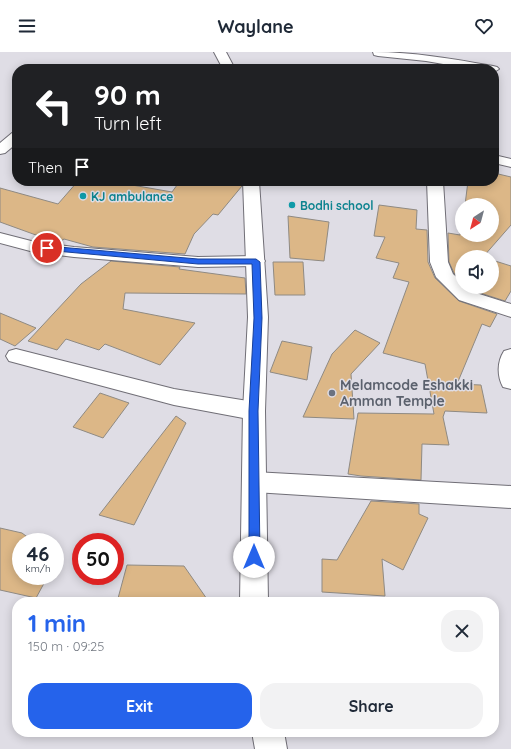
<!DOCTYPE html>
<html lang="en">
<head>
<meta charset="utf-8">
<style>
	body { margin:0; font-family:Quicksand,sans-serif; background:#f2f2f3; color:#1f2937; height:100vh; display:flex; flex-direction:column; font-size:15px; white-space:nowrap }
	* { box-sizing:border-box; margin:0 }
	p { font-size:13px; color:#747a83 }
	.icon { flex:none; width:22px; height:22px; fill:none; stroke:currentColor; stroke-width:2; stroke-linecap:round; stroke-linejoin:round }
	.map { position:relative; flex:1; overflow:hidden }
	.panel { position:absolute; left:12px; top:545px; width:487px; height:140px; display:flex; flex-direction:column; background:#fff; border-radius:16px; box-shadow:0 2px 10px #0003 }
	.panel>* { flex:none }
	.banner { position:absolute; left:12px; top:12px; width:487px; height:122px; border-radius:16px; box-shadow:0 2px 10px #0003; background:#202124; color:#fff; overflow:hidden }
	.needle { width:26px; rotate:216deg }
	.buttons { position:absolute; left:455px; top:146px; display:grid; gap:8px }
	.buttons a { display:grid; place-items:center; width:44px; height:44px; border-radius:50%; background:#fff; box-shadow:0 2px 10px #0003; font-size:20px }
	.speed { position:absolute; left:12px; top:481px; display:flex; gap:8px; font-size:20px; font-weight:700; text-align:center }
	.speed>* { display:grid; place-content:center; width:52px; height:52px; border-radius:50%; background:#fff; box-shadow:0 2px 10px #0003; line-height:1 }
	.speed small { font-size:10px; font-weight:400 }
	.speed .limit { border:6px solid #d22; background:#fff; color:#111 }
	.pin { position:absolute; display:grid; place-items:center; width:34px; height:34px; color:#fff; margin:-17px; border:2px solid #fff; border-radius:50%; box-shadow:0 1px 4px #0007 }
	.me { position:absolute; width:44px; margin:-22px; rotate:0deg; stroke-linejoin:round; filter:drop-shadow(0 0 3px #0008) }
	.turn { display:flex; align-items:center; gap:14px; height:84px; padding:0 16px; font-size:18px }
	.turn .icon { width:52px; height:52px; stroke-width:2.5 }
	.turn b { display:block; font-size:28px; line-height:34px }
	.then { display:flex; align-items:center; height:38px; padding:0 16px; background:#0003; gap:8px; font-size:15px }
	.round { display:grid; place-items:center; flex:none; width:42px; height:42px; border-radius:16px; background:#f2f2f3 }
	.head { display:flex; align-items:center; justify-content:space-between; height:68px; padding:0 16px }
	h1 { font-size:24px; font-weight:800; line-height:30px; color:#2563eb }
	.primary-button { display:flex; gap:8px; margin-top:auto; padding:8px 16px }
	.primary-button a { flex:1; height:46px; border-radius:16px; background:#2563eb; color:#fff; font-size:16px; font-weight:800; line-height:46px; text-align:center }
	.primary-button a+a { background:#f2f2f3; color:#1f2937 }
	header { display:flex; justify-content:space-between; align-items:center; height:52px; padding:0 16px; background:#fff; font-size:18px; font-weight:800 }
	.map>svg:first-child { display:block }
	.building { fill:#dcb787; stroke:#8f8a83 }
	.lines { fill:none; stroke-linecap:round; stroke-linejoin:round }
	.street-casing { stroke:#706e76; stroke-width:2 }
	.secondary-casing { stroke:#706e76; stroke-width:2 }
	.street { fill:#fff; fill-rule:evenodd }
	.secondary { fill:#fff; fill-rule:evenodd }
	.route { fill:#2563eb; stroke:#184099 }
	.culture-dot { fill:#0f9aa8; stroke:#dfdde5; stroke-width:1.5 }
	.worship-dot { fill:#6b7280; stroke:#dfdde5; stroke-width:1.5 }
	.labels { text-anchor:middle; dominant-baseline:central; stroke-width:3; stroke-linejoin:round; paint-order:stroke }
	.far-culture-label { font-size:12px; font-weight:bold; fill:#0d838f; stroke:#dfdde5; text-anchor:start }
	.worship-label { font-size:14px; font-weight:bold; fill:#5b616d; stroke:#dfdde5; text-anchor:start }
</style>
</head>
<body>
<header><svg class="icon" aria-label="menu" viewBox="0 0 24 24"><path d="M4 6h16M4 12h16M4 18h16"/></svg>Waylane<svg class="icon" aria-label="heart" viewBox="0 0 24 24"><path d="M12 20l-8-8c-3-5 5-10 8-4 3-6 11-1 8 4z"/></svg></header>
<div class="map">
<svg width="511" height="697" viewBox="0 0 511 697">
	<rect width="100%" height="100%" fill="#dfdde5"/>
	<path class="building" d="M494,121l17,4v48l-28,32h-21v23l-8,-7 -5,-11 -1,-29 12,2 2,-13v13h30v-30h-27l3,-24h26z
		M78,129h31l63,11 8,-11h62v5l-24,29 -5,-1 -19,20 -9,20 -92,-7 -29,-8 -6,4 -58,-21v-34l58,16z
		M379,153l38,5 -1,19 11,1 1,32 7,16 24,23 38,13 -7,13 -8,-3 -25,60 24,1 6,28 -42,-2 -2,6 6,28 -27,-1 -1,36 -60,-4 -13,-2 10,-61 76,1 -9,-50 -42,-11 26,-71 -16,-4 6,-15 -23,-5 9,-21 -11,-1z
		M288,164l41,6 -5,39 -34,-3z
		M492,208l19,6v25l-6,10 -31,-10 -5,-4h23z
		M111,209l69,6 -1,2 66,9 1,16 -121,-1 -2,16 72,14 -35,42 -55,-21 -6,6 -33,-11 -9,11 -29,-9 53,-57z
		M273,210h30l2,33h-30z
		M0,261l36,15 -21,18 -15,-7z
		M355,278l25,13 -29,31 3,45 -51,-2 29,-63z
		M282,289l30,6 -5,33 -37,-8z
		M100,341l29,10 -26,35 -30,-11z
		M176,364l10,7 -52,102 -35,-10z
		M371,449l48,3v10l9,4 -25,52 -21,-11 3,37 -63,-4v-33l15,1z
		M0,476l22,5 12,9h-13v34h27l-12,22 -36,-8z
		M127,513l57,1 25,36h-92z"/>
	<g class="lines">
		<defs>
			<path id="street" d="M373,0c41,0 80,7 120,14l4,1 2,2 -5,3v-3h-22l-46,-8 -48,-5 -4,-1z
				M17,80v11l-12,10 -5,1v-11l12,-10z
				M494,103l17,4v8l-17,-4z
				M427,129h16l5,81 5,12 9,8v5h5l6,5 38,12v13l-52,-17 -23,-23 -6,-15z
				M0,181l35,9 39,5 124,10 58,-1 6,1 3,4 -3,4 -6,1 -58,1 -124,-10 -40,-5 -34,-9z
				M16,297l158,40 80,13 8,3 3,6 -3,6 -8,3 -80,-15 -165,-44 -3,-5 3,-5z
				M511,297v40l-8,-2c-6,-11 -6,-25 1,-36z
				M254,420l257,14v22l-257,-16 -9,-3 -3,-7 3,-7z"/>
			<path id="secondary" d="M214,0h12l9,17h-12z
				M243,129h16l9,136 -3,94 3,191h-28l3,-191 5,-94z
				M252,680h32l3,17h-32z"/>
		</defs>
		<use href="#street" class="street-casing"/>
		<use href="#secondary" class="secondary-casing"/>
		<use href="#street" class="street"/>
		<use href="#secondary" class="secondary"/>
	</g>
	<path class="route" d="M47,194l151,13h58l4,3 2,56 -4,93 2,146 -2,4 -4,1 -4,-1 -1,-4v-146l5,-93 -2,-54h-54l-153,-14 -1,-2z"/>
	<g class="culture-dot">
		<circle cx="83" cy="144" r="4"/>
		<circle cx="292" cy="153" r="4"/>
	</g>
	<circle class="worship-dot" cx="332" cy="341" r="4"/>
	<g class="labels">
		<g class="far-culture-label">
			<text x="91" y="144">KJ ambulance</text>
			<text x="300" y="153">Bodhi school</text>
		</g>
		<g class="worship-label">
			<text x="340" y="333">Melamcode Eshakki<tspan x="340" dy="16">Amman Temple</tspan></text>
		</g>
	</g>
</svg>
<div class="buttons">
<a><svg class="needle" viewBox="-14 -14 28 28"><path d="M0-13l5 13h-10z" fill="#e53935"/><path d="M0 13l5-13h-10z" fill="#747a83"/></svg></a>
<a><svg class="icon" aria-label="sound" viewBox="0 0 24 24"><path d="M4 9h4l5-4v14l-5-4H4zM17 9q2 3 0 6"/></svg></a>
</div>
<div class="speed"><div>46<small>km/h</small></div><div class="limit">50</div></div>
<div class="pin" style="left:47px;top:196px;background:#d93025"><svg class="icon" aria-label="arrive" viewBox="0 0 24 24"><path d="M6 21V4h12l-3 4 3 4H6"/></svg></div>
<svg class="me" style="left:254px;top:505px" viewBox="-20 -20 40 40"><circle r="19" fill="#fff"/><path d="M0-13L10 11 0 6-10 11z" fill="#2563eb"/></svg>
<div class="banner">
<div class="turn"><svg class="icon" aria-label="left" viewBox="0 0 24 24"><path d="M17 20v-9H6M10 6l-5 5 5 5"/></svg><div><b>90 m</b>Turn left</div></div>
<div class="then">Then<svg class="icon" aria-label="arrive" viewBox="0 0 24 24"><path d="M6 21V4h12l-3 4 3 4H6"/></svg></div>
</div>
<section class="panel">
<div class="head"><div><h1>1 min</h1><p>150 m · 09:25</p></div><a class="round"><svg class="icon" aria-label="close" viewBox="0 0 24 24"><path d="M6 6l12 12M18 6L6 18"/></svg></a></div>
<div class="primary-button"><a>Exit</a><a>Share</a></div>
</section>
</div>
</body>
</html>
